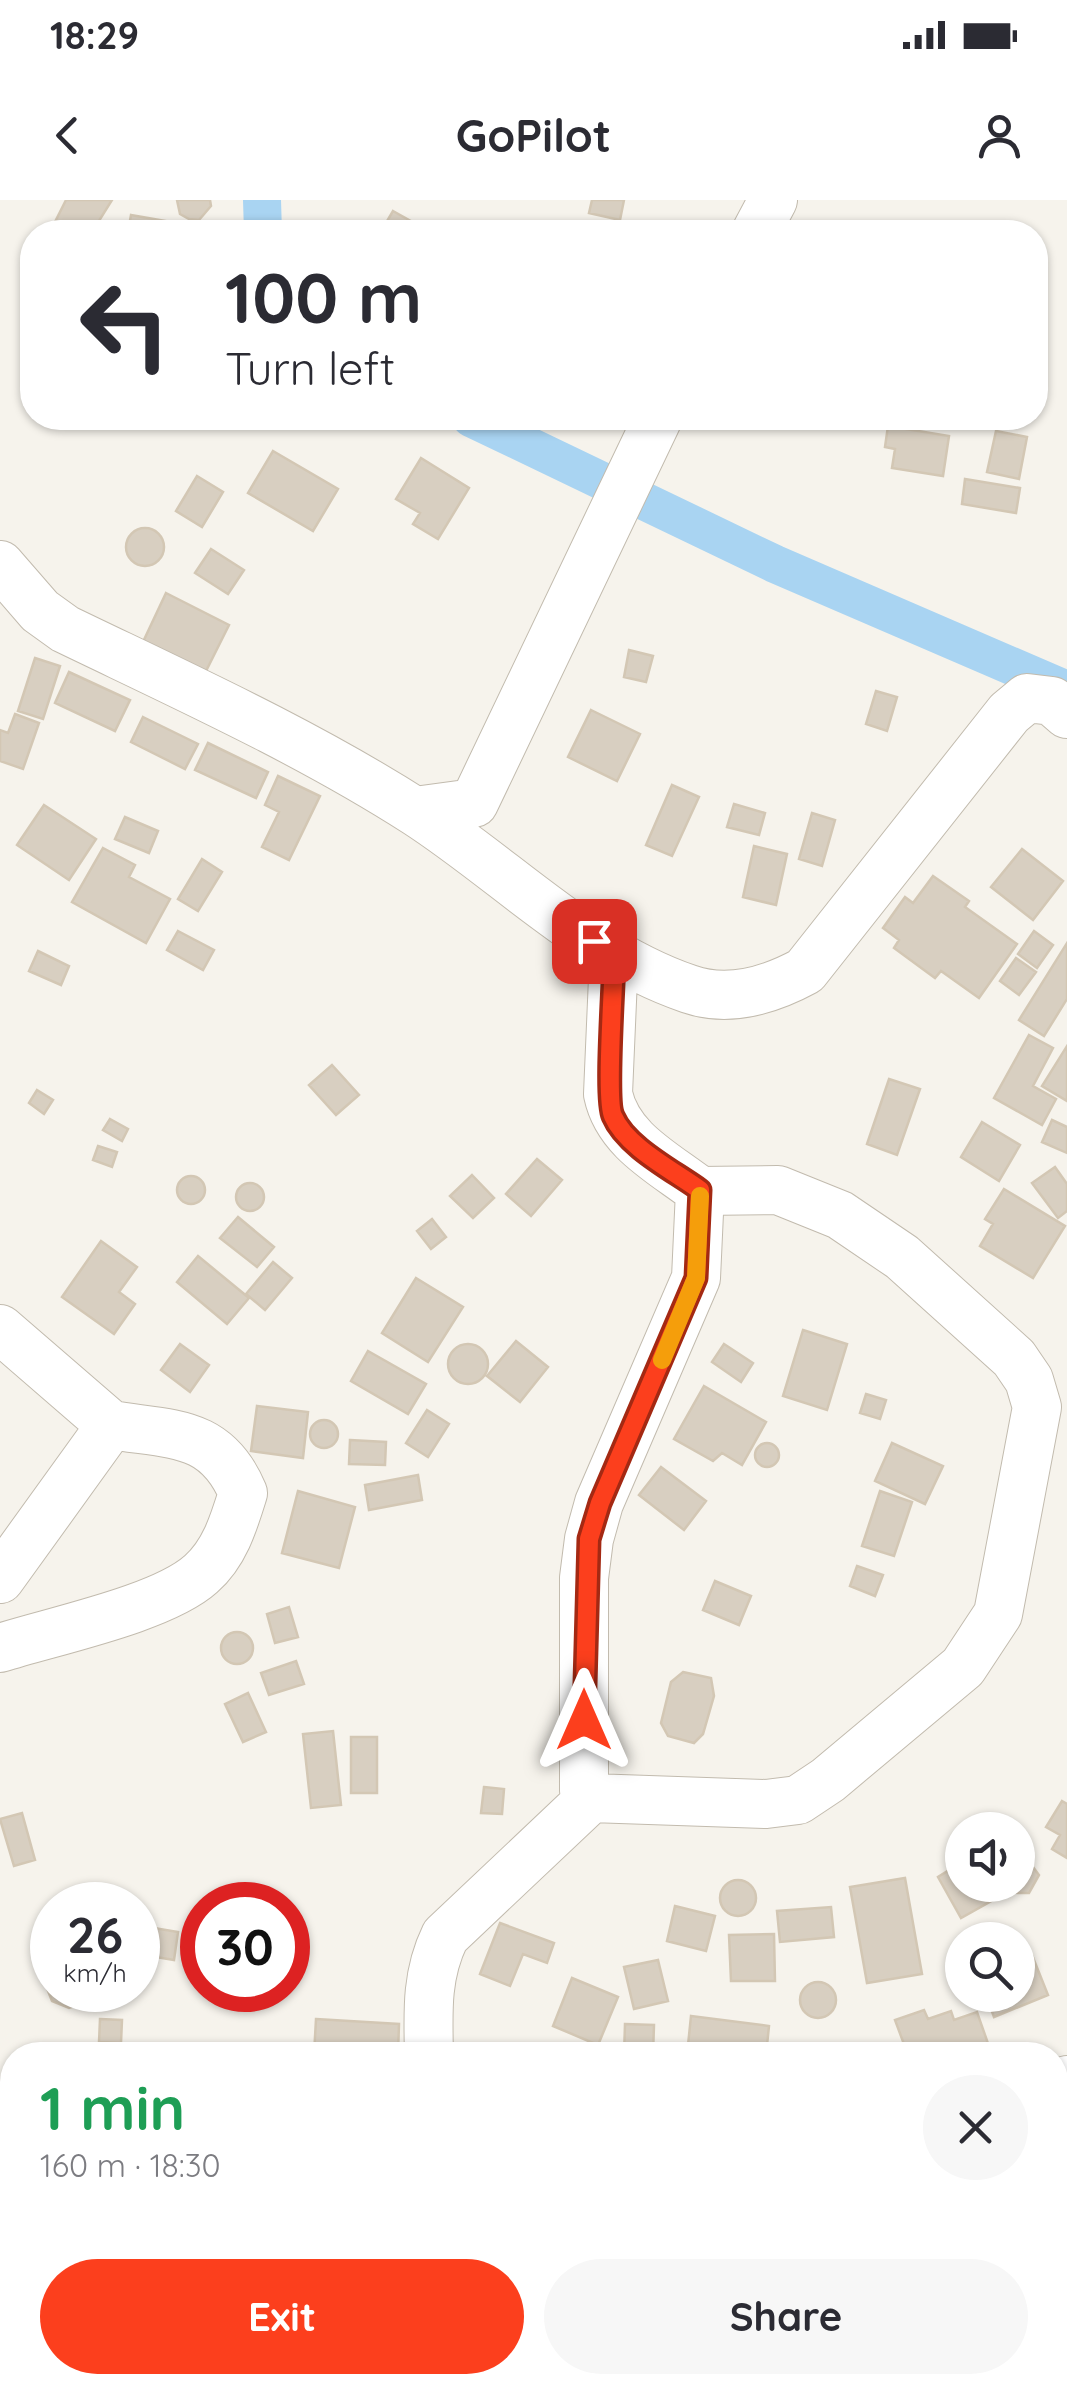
<!DOCTYPE html>
<html lang="en">
<head>
<meta charset="utf-8">
<style>
	body { margin:0; font-family:Quicksand,sans-serif; background:#f7f7f7; color:#2b2b33; height:100vh; display:flex; flex-direction:column; font-size:38px; white-space:nowrap }
	* { box-sizing:border-box; margin:0 }
	p { font-size:32px; color:#7c7c81 }
	.icon { flex:none; width:55px; height:55px; fill:none; stroke:currentColor; stroke-width:2; stroke-linecap:round; stroke-linejoin:round }
	.map { position:relative; flex:1; overflow:hidden }
	.details { position:absolute; left:0px; top:1842px; width:1068px; height:352px; display:flex; flex-direction:column; background:#fff; border-radius:40px 40px 0 0; box-shadow:0 2px 8px #0004 }
	.details>* { flex:none }
	.hud { position:absolute; left:20px; top:20px; width:1028px; height:210px; border-radius:40px; box-shadow:0 2px 8px #0004; background:#fff; color:#2b2b33; overflow:hidden }
	.fabs { position:absolute; left:945px; top:1612px; display:grid; gap:20px }
	.fabs a { display:grid; place-items:center; width:90px; height:90px; border-radius:50%; background:#fff; box-shadow:0 2px 8px #0004; font-size:50px }
	.speed { position:absolute; left:30px; top:1682px; display:flex; gap:20px; font-size:50px; font-weight:700; text-align:center }
	.speed>* { display:grid; place-content:center; width:130px; height:130px; border-radius:50%; background:#fff; box-shadow:0 2px 8px #0004; line-height:1 }
	.speed small { font-size:25px; font-weight:400 }
	.speed .limit { border:15px solid #d22; background:#fff; color:#111 }
	.pin { position:absolute; display:grid; place-items:center; width:85px; height:85px; color:#fff; margin:-42px; border-radius:20px; box-shadow:0 5px 15px #0006 }
	.me { position:absolute; width:110px; margin:-55px; rotate:0deg; stroke-linejoin:round; filter:drop-shadow(0 0 8px #0008) }
	.turn { display:flex; align-items:center; gap:35px; height:210px; padding:0 40px; font-size:45px }
	.turn .icon { width:130px; height:130px; stroke-width:2.5 }
	.turn b { display:block; font-size:70px; line-height:85px }
	.round { display:grid; place-items:center; flex:none; width:105px; height:105px; border-radius:52px; background:#f7f7f7 }
	.summary { display:flex; align-items:center; justify-content:space-between; height:170px; padding:0 40px }
	h1 { font-size:60px; font-weight:700; line-height:75px; color:#1e9e55 }
	.cta { display:flex; gap:20px; margin-top:auto; padding:20px 40px }
	.cta a { flex:1; height:115px; border-radius:60px; background:#fc3f1d; color:#fff; font-size:40px; font-weight:700; line-height:115px; text-align:center }
	.cta a+a { background:#f7f7f7; color:#2b2b33 }
	.status { display:flex; justify-content:space-between; align-items:center; height:70px; padding:0 50px; background:#fff; direction:ltr }
	.status svg { height:28px; fill:currentColor }
	header { display:flex; justify-content:space-between; align-items:center; height:130px; padding:0 40px; background:#fff; font-size:45px; font-weight:700 }
	.map>svg:first-child { display:block }
	.lines { fill:none; stroke-linecap:round; stroke-linejoin:round }
	.canal { stroke:#a9d4f2; stroke-width:38 }
	.building { fill:#d8cfc1; stroke:#d3c7b4; stroke-width:2.5 }
	.minor-casing { stroke:#c2bbae; stroke-width:50 }
	.major-casing { stroke:#e6c16a; stroke-width:58 }
	.minor { stroke:#fff; stroke-width:48 }
	.major { stroke:#ffe39c; stroke-width:55 }
	.route-casing { stroke:#a42913; stroke-width:25 }
	.route { stroke:#fc3f1d; stroke-width:18 }
	.slow { stroke:#f59e0b; stroke-width:18 }
</style>
</head>
<body>
<div class="status"><b>18:29</b><svg viewBox="0 0 49 12"><path d="M0 12V9h3v3zM5 12V6h3v6zM10 12V3h3v9zM15 12V0h3v12zM26 1h20v11H26zM47 4h2v5h-2z"/></svg></div>
<header><svg class="icon" aria-label="back" viewBox="0 0 24 24"><path d="M15 5l-7 7 7 7"/></svg>GoPilot<svg class="icon" aria-label="person" viewBox="0 0 24 24"><circle cx="12" cy="8" r="4"/><path d="M4 21q1-7 8-7t8 7"/></svg></header>
<div class="map">
<svg width="1067" height="2193" viewBox="0 0 1067 2193">
	<rect width="100%" height="100%" fill="#f6f3ec"/>
	<g class="lines">
		<path class="canal" d="M262,0l1,32
			M471,218l304,146 292,126"/>
	</g>
	<path class="building" d="M66,0h46l-20,32h-35l-2,-10z
		M177,0h33l1,6 -12,14 -10,-1 -9,-5z
		M592,0h32l-4,20 -31,-7z
		M393,11l23,13 -5,8 -28,-4z
		M131,15l46,8 -1,9h-48z
		M888,226l61,10 -6,40 -51,-8 3,-19 -10,-2z
		M996,231l31,6 -8,42 -32,-7z
		M273,251l65,38 -25,42 -65,-38z
		M421,258l48,30 -31,51 -25,-15 7,-11 -24,-14z
		M197,276l26,16 -21,35 -26,-16z
		M965,279l55,9 -4,25 -54,-9z
		M126 347a19 19 0 1 1 38 0a19 19 0 1 1-38 0Z
		M211,349l33,21 -16,24 -33,-21z
		M166,393l63,32 -24,48 -62,-31z
		M629,450l24,6 -7,26 -22,-5z
		M35,458l25,8 -17,53 -25,-8z
		M69,472l61,28 -15,31 -60,-28z
		M876,491l21,6 -10,34 -21,-7z
		M591,510l49,24 -23,47 -49,-24z
		M15,514l24,9 -16,46 -23,-8v-31l8,3z
		M143,517l55,27 -13,25 -54,-27z
		M208,543l60,29 -12,26 -61,-28z
		M278,576l42,20 -31,64 -27,-13 17,-35 -14,-7z
		M672,585l27,12 -27,59 -26,-11z
		M734,604l31,9 -6,22 -32,-8z
		M44,605l52,34 -27,41 -52,-35z
		M812,613l23,7 -13,46 -23,-7z
		M125,617l33,14 -9,22 -34,-14z
		M754,646l33,8 -11,51 -33,-8z
		M103,648l32,17 -6,12 41,22 -24,44 -74,-41z
		M1022,649l41,32 -30,39 -42,-33z
		M202,659l20,13 -24,39 -20,-12z
		M933,676l36,25 -4,6 52,37 -38,54 -38,-27 -6,7 -41,-30 5,-8 -16,-12 22,-31 8,6z
		M178,731l36,19 -11,20 -36,-20z
		M1034,731l19,14 -16,23 -19,-14z
		M1067,743v56l-23,37 -25,-16z
		M38,751l31,15 -8,19 -32,-14z
		M1016,758l20,14 -17,23 -19,-14z
		M1029,835l24,13 -20,38 23,13 -14,26 -48,-27z
		M1067,846v55l-25,-15z
		M332,865l27,30 -23,20 -27,-30z
		M889,879l31,10 -23,66 -30,-11z
		M37,890l16,10 -9,14 -15,-11z
		M110,919l18,10 -6,12 -19,-11z
		M1052,920l15,7v26l-25,-11z
		M982,922l38,23 -21,36 -38,-24z
		M98,946l19,6 -5,15 -19,-7z
		M537,959l25,21 -31,36 -25,-22z
		M1055,967l12,17v27l-9,7 -26,-35z
		M472,975l22,23 -21,20 -23,-22z
		M177 990a14 14 0 1 1 28 0a14 14 0 1 1-28 0Z
		M236 997a14 14 0 1 1 28 0a14 14 0 1 1-28 0Z
		M1004,989l61,37 -32,52 -53,-32 13,-22 -8,-5z
		M238,1017l36,30 -17,20 -37,-29z
		M432,1019l14,18 -15,12 -14,-18z
		M101,1041l36,26 -18,25 16,12 -21,30 -52,-37z
		M198,1056l51,42 -22,26 -50,-42z
		M273,1062l19,16 -27,32 -19,-16z
		M416,1078l47,29 -35,55 -46,-29z
		M803,1130l44,14 -20,66 -44,-14z
		M516,1141l32,26 -28,35 -33,-26z
		M180,1144l29,21 -19,27 -29,-22z
		M724,1144l29,19 -12,19 -29,-20z
		M448 1164a20 20 0 1 1 40 0a20 20 0 1 1-40 0Z
		M368,1151l58,33 -18,30 -57,-33z
		M704,1186l62,36 -24,43 -20,-12 -9,8 -39,-22z
		M866,1194l20,6 -6,19 -20,-6z
		M257,1206l51,6 -5,46 -52,-7z
		M427,1210l22,14 -21,33 -22,-14z
		M310 1234a14 14 0 1 1 28 0a14 14 0 1 1-28 0Z
		M350,1240l36,2 -1,23 -36,-1z
		M755 1255a12 12 0 1 1 24 0a12 12 0 1 1-24 0Z
		M892,1243l51,23 -18,38 -50,-23z
		M661,1267l45,34 -22,29 -45,-35z
		M418,1275l4,25 -53,10 -4,-25z
		M298,1291l57,16 -16,61 -57,-15z
		M880,1291l32,11 -18,54 -32,-10z
		M857,1366l26,9 -8,21 -25,-10z
		M715,1381l36,15 -12,29 -36,-15z
		M289,1407l9,30 -23,6 -8,-29z
		M221 1448a16 16 0 1 1 32 0a16 16 0 1 1-32 0Z
		M296,1461l8,23 -35,11 -8,-22z
		M683,1472l28,6 3,18 -11,38 -9,9 -26,-7 -7,-13 10,-41z
		M248,1493l18,39 -23,10 -18,-38z
		M333,1531l8,74 -30,3 -8,-74z
		M351,1537h26v56h-26z
		M484,1587l20,2 -2,25 -21,-1z
		M1062,1601l5,3v54l-15,-9 8,-14 -14,-8z
		M22,1613l13,47 -21,6 -14,-47z
		M962,1662v23h34l6,10 -41,23 -23,-41z
		M1018,1662l12,1 9,12 -10,18h-12l-9,-8h10z
		M905,1678l17,96 -55,9 -17,-96z
		M720 1698a18 18 0 1 1 36 0a18 18 0 1 1-36 0Z
		M675,1706l40,10 -9,35 -39,-10z
		M831,1707l3,30 -54,5 -3,-31z
		M500,1723l54,20 -7,20 -24,-9 -13,32 -30,-12z
		M148,1727l30,5 -4,28 -30,-5z
		M774,1734l1,47h-44l-2,-46z
		M1032,1755l16,40 -54,22 -8,-22h32v-35z
		M52,1760v30h43l-9,12 -17,6 -17,-7 -9,-23z
		M658,1760l10,41 -34,8 -10,-42z
		M572,1778l46,19 -20,48 -45,-19z
		M800 1800a18 18 0 1 1 36 0a18 18 0 1 1-36 0Z
		M924,1810l4,9 23,-8 3,9 23,-8 15,43h-84l-13,-35z
		M691,1816l78,10 -3,29h-79z
		M100,1819l22,1 -1,23 -22,-1z
		M316,1819l83,5 -1,31h-84z
		M625,1824l29,1 -1,30h-29z"/>
	<g class="lines">
		<defs>
			<path id="minor" d="M756,32l17,-32
				M0,365l40,46 25,18c118,57 240,112 351,183 90,58 169,142 273,177 40,14 81,1 116,-18l204,-258 18,-15 25,3 15,13
				M415,611l59,-8 184,-385
				M0,1129l111,96
				M0,1379l111,-154c61,10 105,4 132,68 -9,29 -18,60 -42,81 -39,35 -148,57 -201,74
				M591,1598l175,6 32,-4 30,-20 135,-113 35,-53 39,-207 -8,-27 -15,-22 -112,-101 -62,-42 -62,-25 -78,1
				M429,1855c-1,-43 -3,-80 16,-119l146,-138 -7,-7v-213l5,-39 10,-36 97,-225 4,-87c-36,-28 -82,-50 -92,-97l6,-139
				M1055,1887l12,-7
				M290,2182l2,11"/>
			<path id="major" d="M0,2069l12,2
				M724,2182l60,11"/>
		</defs>
		<use href="#minor" class="minor-casing"/>
		<use href="#major" class="major-casing"/>
		<use href="#minor" class="minor"/>
		<use href="#major" class="major"/>
	</g>
	<g class="lines">
		<defs>
			<path id="route" d="M584,1520l5,-181 11,-36 96,-225 4,-88c-26,-19 -74,-43 -87,-74 -8,-17 1,-133 1,-161l-20,-14"/>
		</defs>
		<use href="#route" class="route-casing"/>
		<use href="#route" class="route"/>
		<path class="slow" d="M662,1160l34,-82 4,-82"/>
	</g>
</svg>
<div class="fabs">
<a><svg class="icon" aria-label="sound" viewBox="0 0 24 24"><path d="M4 9h4l5-4v14l-5-4H4zM17 9q2 3 0 6"/></svg></a>
<a><svg class="icon" aria-label="search" viewBox="0 0 24 24"><circle cx="10" cy="10" r="6"/><path d="M15 15l6 6"/></svg></a>
</div>
<div class="speed"><div>26<small>km/h</small></div><div class="limit">30</div></div>
<div class="pin" style="left:594px;top:741px;background:#d93025"><svg class="icon" aria-label="arrive" viewBox="0 0 24 24"><path d="M6 21V4h12l-3 4 3 4H6"/></svg></div>
<svg class="me" style="left:584px;top:1520px" viewBox="-20 -20 40 40"><path d="M0-17L14 15 0 8-14 15z" fill="#fc3f1d" stroke="#fff" stroke-width="4"/></svg>
<div class="hud">
<div class="turn"><svg class="icon" aria-label="left" viewBox="0 0 24 24"><path d="M17 20v-9H6M10 6l-5 5 5 5"/></svg><div><b>100 m</b>Turn left</div></div>
</div>
<section class="details">
<div class="summary"><div><h1>1 min</h1><p>160 m · 18:30</p></div><a class="round"><svg class="icon" aria-label="close" viewBox="0 0 24 24"><path d="M6 6l12 12M18 6L6 18"/></svg></a></div>
<div class="cta"><a>Exit</a><a>Share</a></div>
</section>
</div>
</body>
</html>
